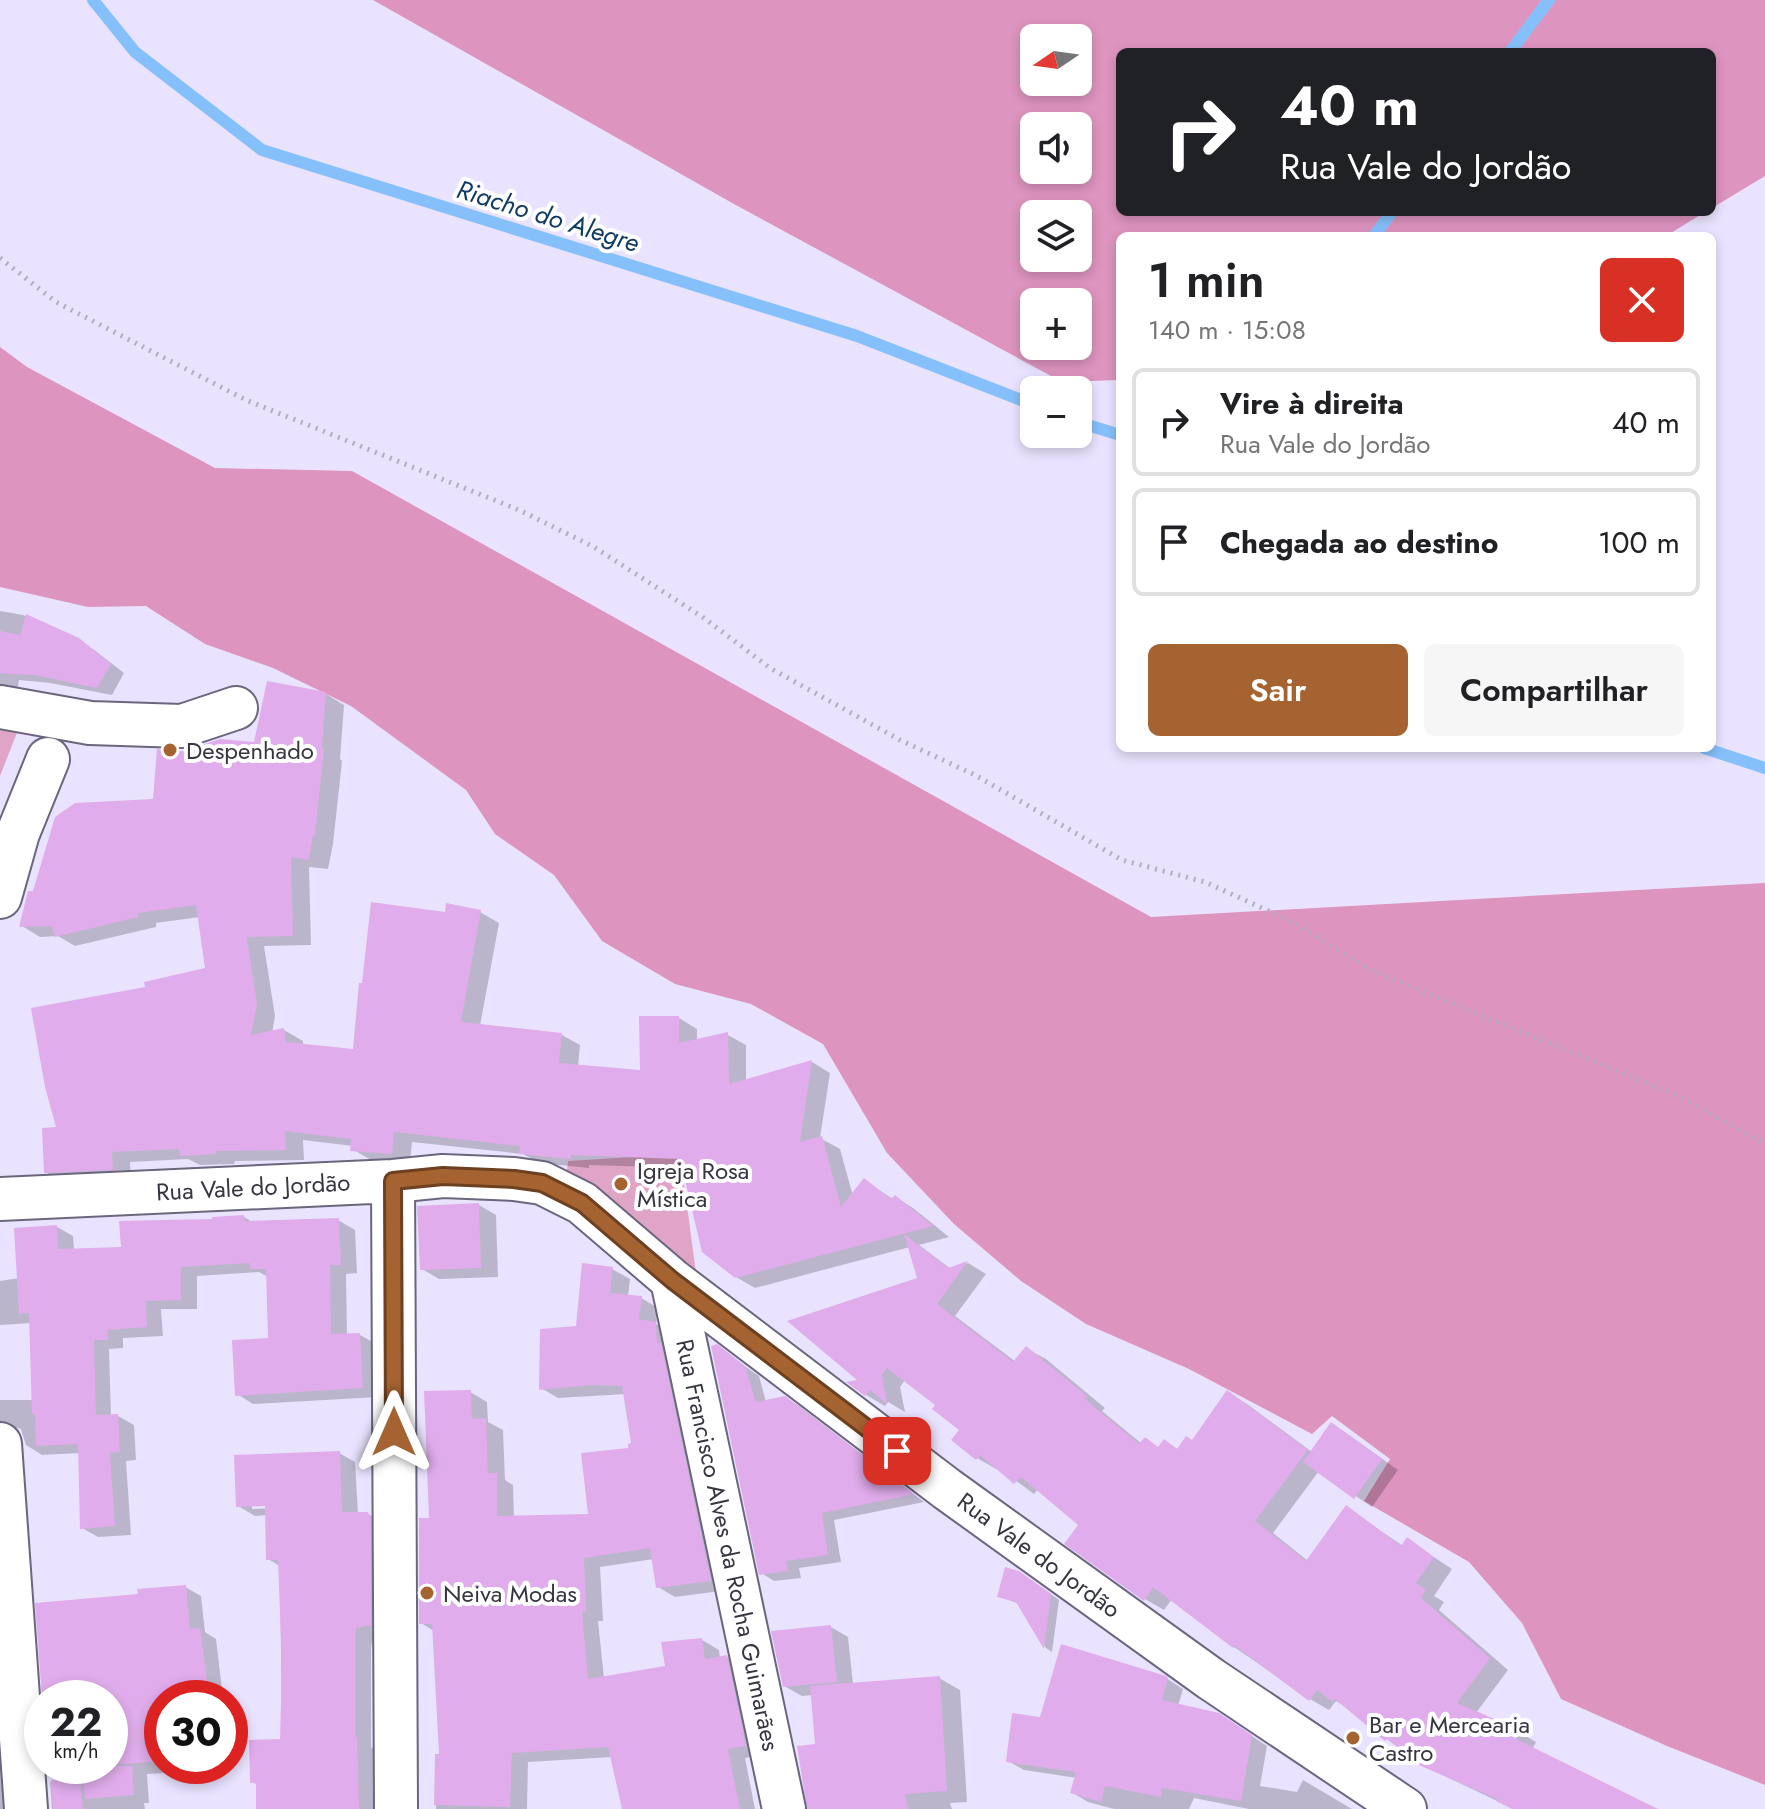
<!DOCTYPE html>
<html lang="pt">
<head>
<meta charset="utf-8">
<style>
	body { margin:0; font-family:Jost,sans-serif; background:#f6f6f6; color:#202124; height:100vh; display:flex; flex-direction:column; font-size:30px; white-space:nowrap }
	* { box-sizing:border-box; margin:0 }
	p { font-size:26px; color:#757577 }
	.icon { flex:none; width:44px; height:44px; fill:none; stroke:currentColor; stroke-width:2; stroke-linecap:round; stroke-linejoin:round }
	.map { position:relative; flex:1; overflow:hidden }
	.panel { position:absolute; left:1116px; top:232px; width:600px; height:520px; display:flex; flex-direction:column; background:#fff; border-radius:12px; box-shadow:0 4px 12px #0003 }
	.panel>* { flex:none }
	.hud { position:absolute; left:1116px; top:48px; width:600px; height:168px; border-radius:12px; box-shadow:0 4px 12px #0003; background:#202124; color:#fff; overflow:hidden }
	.needle { width:52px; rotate:257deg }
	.controls { position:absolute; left:1020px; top:24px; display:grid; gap:16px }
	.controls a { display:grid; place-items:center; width:72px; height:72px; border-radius:12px; background:#fff; box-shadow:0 4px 12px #0003; font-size:40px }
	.speed { position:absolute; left:24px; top:1680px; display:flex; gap:16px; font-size:40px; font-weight:700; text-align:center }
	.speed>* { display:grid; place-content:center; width:104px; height:104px; border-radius:50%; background:#fff; box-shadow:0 4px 12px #0003; line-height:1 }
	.speed small { font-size:20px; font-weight:400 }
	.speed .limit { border:12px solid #d22; background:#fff; color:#111 }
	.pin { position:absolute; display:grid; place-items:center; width:68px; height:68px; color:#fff; margin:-34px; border-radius:16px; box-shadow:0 4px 12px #0006 }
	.me { position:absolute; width:88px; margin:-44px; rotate:0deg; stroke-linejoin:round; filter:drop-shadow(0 0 6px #0008) }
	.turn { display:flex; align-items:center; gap:28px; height:168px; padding:0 32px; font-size:36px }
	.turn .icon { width:104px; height:104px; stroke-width:2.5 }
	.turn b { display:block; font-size:56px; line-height:68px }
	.round { display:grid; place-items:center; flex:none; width:84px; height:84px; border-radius:12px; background:#f6f6f6 }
	.summary { display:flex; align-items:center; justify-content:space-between; height:136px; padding:0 32px }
	h1 { font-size:48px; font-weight:600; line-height:60px }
	.cta { display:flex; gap:16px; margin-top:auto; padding:16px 32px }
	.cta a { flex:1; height:92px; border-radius:12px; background:#a66332; color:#fff; font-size:32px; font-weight:600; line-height:92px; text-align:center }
	.cta a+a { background:#f6f6f6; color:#202124 }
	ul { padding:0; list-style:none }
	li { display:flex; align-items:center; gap:24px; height:108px; margin:0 16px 12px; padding:0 16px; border:4px solid #e0e0e0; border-radius:12px }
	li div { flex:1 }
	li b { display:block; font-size:30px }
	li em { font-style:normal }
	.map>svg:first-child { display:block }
	.green { fill:#dfa4c6 }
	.forest { fill:#dd94bf; fill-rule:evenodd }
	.shadow { fill:#0003; fill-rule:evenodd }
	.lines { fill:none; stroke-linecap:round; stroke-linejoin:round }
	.stream { stroke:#86c0fb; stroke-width:12 }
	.building { fill:#e0aceb }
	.street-casing { stroke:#6b657d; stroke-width:46 }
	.path { stroke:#b1acc2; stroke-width:5; stroke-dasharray:2 6; stroke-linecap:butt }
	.street { stroke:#fff; stroke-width:42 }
	.route-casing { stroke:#6c4020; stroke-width:20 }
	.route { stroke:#a66332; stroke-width:14 }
	.poi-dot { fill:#a66332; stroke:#fff; stroke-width:3 }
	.labels { text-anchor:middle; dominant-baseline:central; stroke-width:8; stroke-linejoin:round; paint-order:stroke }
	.poi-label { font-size:24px; fill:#373540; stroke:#fff; text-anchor:start }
	.street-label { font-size:24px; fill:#373540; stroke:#fff }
	.water-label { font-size:26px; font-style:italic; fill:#123b61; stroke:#fff }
</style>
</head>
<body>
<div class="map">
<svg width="1765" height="1809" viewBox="0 0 1765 1809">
	<rect width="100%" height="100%" fill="#eae3ff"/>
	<path class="green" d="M0,716l22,4 -22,56z
		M680,1154l16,119 -103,-87 -26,-15 1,-10z"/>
	<path class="forest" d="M373,0h1392v176l-53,32v-156h-592v160h585l-39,24h-546v144l-58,2 -328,-178zM1034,38h44v44h-44zM1034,126h44v44h-44zM1034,214h44v44h-44zM1034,302h44v44h-44z
		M0,347l27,20 188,101 137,3 799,446 614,-34v902l-98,-39 -106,-47 -39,-76 -53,-61 -105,-61 26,-42 -58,-43 -20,18 -123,-65 -103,-45 -65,-43 -67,-57 -67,-71 -64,-109 -72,-40 -76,-20 -73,-43 -48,-66 -59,-41 -29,-44 -115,-84 -78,-38 -68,-24 -59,-38 -58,1 -88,-20z"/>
	<path class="shadow" d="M0,611l23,4 70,34 31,24 -12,22 -62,-12 -31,-3 -2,11 -17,-3z
		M326,694l18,11 -4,54 2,2 -9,83 -5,25 -19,-2 2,78 -47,1 11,70 -3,17 12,-3 19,11v5l52,5 91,-137 34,-2 19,11 -19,103 82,9 18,10 -2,22 64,5 37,-54 18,11v12l31,-6 18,10v36l66,-19 18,11 -10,65 20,11 13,47 12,-15 28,18 2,-2 18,11 36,29 -30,8 32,24 17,-6 18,11 -31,42 61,46 11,-13 19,10 59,49 -3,3 40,33 17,4 5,-7 15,9 14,-8 35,-49 19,11 65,48 20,-27 17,10 49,35 -26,37 -53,-36 -46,62 35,28 39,-53 56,38 5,-6 44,29 -18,27 10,6 -5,8 69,60 -32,43 35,35 8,-16 17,10 -3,6 106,61h-125l-65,-31 -62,-39 -35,-28 -16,-10 -7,9 -19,-11 -76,-52 -62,-48 -8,11 -19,-11 -64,-75 -43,-35 -4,5 -37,-27 -1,2 -19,-11 -15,-29 -24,-24 -33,-25 -5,7 5,25 -17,-10 -3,4 -19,-11 -5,-14 59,-102 -10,-32 -155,41 -19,-11 -52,-109 -95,-3v3l-49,-5 -17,-9 -111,-12 -2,21 -39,-3 -19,-11 1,-3 -50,-6 1,20 -69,1 -1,3 -34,1 -12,-6 -58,3 1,17 -67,4 -18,-11 12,-43 90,-140 59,-20 -7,-52 -44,6v4l-81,19 -17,-10 -18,1 -18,-11 13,-33 119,-92 48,-46 54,-11z
		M479,1205l17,10 2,62 -59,2 -17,-10z
		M244,1217l10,6 84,-3 17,10 2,43 -11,1 1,61h13l16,9 3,53 -126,7 -16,-10 33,-54 -2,-63 -9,-5 -62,4v33h-36l2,27 -40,2v10l-14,1 2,67h7l16,9 2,35 -10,1 5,74 -33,2 -16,-9 -2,-75 -38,2 -16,-10 -5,-16 -4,-1 -13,4 -4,5v-37h33l-2,-77 -31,2v-44l19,-3 38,-51 16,9 1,14 49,-1 91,-28z
		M612,1269l18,10 -2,17 13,2 17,10 -2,16 17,10 55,256 -53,7 -17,-10 -4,-28 -54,8 3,54h-5l6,57 64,-11 34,-27 17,10 1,8 7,-1 17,10 18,88 -17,3 10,51h-83l-60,-52 -84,5 -1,47h-91l1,-53h4l-7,-125 -13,-8 11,-103 38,-128 17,10 1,20 15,8 2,50 8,5 1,33 76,-2 44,-71 -8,-51 -68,4 -17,-10z
		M717,1347l42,29 7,26 18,-4 15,8 125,96 -90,18 7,42 -42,6 2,10 -27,3 -13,-8z
		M339,1453l16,9 3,52h10l17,9 2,111 -14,3 -2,11v99l2,2 1,40 13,8v12h-131v-25l-4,-2 30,-41 -2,-175 -12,-7 -1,-44 -12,1 -17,-10zM275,1504v4l-23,1v-4z
		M1028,1578l31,22 -7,52 -6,-4 -27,-44 -20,-8z
		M185,1587l16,9 4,36 11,7 7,59h-61v68h68v-8l1,11 -84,5 2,29h-5l1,6h-93l-2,-27 35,-2 -1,-14h26v-68h-66l96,-102z
		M831,1627l17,10 5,47 86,-6 21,12 7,112 -17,1 2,6h-131l-8,-114 -11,1 -18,-10z
		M1166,1678l17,11 -5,17 57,19 32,21 -7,40 37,6 6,-12 49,29h-103l-55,-11 -5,11h-75l-26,-7 -15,-9 4,-15 -53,-8 -16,-9 34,-42z
		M0,1744l7,47 10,18h-17z"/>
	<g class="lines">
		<path class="stream" d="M93,0l42,52 127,98 595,186 177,69
			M1510,52l39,-52
			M1374,236l18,-24
			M1078,422l42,13
			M1704,748l61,20"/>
	</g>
	<path class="building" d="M26,614l53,24 32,26 -14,24 -63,-13 -34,-2v-42l20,4z
		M267,681l59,11 -4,56h2l-9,87h-2l-4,25 -18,-3 2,79 -46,1 10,68 -6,30 33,-7 2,14 67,7 6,-66h3l9,-81 74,10 1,-9 35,7 -20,112 101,11 -3,30 81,7 -1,-54h40v27l49,-11 1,52 83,-24 -12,82 22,-6 19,71 23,-29 27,21 4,-4 38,31 -198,52 -33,-26 -22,-93 -109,-4v4l-52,-5 1,-8 -126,-14 -2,22 -42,-3 1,-12 -66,-8 1,19 -70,1v3l-36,2 -1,-7 -67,3 1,18 -69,3 -2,-45 14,-1 -11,-40 -14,-79 114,-21 -1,-5 61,-14 -9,-63 -58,8v4l-83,20 -3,-11 -33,1 9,-36h5l22,-74 20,-14 78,-4 4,-50 44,4 1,-8 18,-6 34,3z
		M479,1203l2,65 -61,2 -3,-64z
		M244,1215l1,6 94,-3 2,47h-11l1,69 29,-1 3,55 -128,8 -3,-56 36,-2 -2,-69h-16v-6l-69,4v33l-35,1 1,26 -40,3 1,10h-14l2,75 22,-1 2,38 -10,1 5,73 -35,3 -2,-85 -42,2 -1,-32h-3l-3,-101 -10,1 -5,-86 43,-3 1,24 63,-2 -2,-26 93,-2v-2z
		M904,1234l44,34 20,-7 -31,43 76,58 13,-16 61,50 -2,3 54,45 6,-7 13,10 6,-8 13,10 9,-13 6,4 35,-50 81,60 -53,71 51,40 40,-56 55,41 6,-9 27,20 -18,26 10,7 -5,8 69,60 -33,45 61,26 -4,9 144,71h-146l-16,-8 1,-2 -76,-33 -34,-27 -2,2 -50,-42 -2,3 -16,-12 -8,11 -74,-55 -2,2 -80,-61 -9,14 -80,-57 14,-19 -57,-48 -7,7 -34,-29 -4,5 -25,-20 8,-10 -27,-21 3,-4 -48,-37 -5,7 5,29 -17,-14 -5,6 -19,-14 11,-2 -70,-59 130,-43z
		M582,1263l31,4 -3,26 32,3 -3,23 17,3 1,21h4l50,238 -55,7 -6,-40 -66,10 2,54h-4l6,67 77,-13 -4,-24 41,-4 3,21 22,-4 19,91 -18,3 12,60h-118l-14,-62 -96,6 -2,54 -76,-2 1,-51h4l-7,-130h-13v-106h10l-5,-127 47,-1 1,29 14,-1 2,55h9v43l91,-2 -7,-61 47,-5v-4l3,-1 -9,-57 -32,-1 -51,5 1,-61 36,-3z
		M717,1344l28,22 11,36 29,-6 129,98 -92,19 6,42 -42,6 2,10 -29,4 -48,-229z
		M1331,1422l51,37 -28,40 -51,-37z
		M340,1451l2,61h26l3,7v106l-15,3 -1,10v99h2l2,72h-103v-26h-6l-1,-43 31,-1 2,-72 -4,-107h-12l-1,-54 -29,1 -2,-52z
		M1005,1567l14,4 32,23 -7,55 -28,-47 -19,-5z
		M186,1585l4,44 10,-1 9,67 -47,3v63l-52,4v-67h-68l-7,-95 103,-9 -1,-5z
		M831,1625l6,57 -54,5 -12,-56z
		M1061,1644l105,32 2,2 -6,22 57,13 33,22 -11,66 -79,-13 -1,9 -56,-11 -4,16 -31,-9 6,-21 -70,-10 6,-49 28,4z
		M940,1676l7,115 -42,3 3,15h-101l-10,-63 18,-2 -5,-58z
		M82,1766h50l2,29 -49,4z
		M80,1778l3,31h-30l-2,-29z"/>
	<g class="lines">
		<defs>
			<path id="street" d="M0,707l90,16 92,3 54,-18
				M0,897l18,-64 30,-74
				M393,1181l3,628
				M0,1199l393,-18 50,-5 71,3 28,4 40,20 90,77 275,209 264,190 194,130
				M672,1280l112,529
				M0,1444l26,365"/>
		</defs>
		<use href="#street" class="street-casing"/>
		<path class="path" d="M0,258l56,44 190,98 273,110 75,37 110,71 66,50 130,72 75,35 147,85 83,22 88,40 78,48 307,126 87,48"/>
		<use href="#street" class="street"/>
	</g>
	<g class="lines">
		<defs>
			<path id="route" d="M394,1432l-1,-251 50,-5 71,3 28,4 40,20 90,77 225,171"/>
		</defs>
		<use href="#route" class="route-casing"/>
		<use href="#route" class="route"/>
	</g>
	<g class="poi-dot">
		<circle cx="170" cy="750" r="8"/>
		<circle cx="621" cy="1184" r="8"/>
		<circle cx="427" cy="1593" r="8"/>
		<circle cx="1353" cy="1738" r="8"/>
	</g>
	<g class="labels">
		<g class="poi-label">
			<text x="186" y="750">Despenhado</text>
			<text x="637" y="1170">Igreja Rosa<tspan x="637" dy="28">Mística</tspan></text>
			<text x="443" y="1593">Neiva Modas</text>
			<text x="1369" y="1724">Bar e Mercearia<tspan x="1369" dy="28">Castro</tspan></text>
		</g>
		<g class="street-label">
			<text transform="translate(253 1187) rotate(-3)">Rua Vale do Jordão</text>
			<text transform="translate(728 1545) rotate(78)">Rua Francisco Alves da Rocha Guimarães</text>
			<text transform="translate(1039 1555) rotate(36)">Rua Vale do Jordão</text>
		</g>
		<g class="water-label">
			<text transform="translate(548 216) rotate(17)">Riacho do Alegre</text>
		</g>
	</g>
</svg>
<div class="controls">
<a><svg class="needle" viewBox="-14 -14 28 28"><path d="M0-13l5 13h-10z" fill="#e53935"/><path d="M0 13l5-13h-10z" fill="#757577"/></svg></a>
<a><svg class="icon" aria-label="sound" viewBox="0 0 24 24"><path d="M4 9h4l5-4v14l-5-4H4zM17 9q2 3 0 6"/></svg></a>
<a><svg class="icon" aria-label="layers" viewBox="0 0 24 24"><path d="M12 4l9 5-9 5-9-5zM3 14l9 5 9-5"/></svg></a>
<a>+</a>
<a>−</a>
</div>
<div class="speed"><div>22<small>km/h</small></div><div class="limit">30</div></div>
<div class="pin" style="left:897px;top:1451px;background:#d93025"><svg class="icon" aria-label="arrive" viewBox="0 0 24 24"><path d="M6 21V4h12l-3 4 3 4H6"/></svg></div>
<svg class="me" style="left:394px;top:1432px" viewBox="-20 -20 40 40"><path d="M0-17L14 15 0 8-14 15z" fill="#a66332" stroke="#fff" stroke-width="4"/></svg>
<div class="hud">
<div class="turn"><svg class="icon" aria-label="right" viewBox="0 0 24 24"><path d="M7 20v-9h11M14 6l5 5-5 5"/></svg><div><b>40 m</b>Rua Vale do Jordão</div></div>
</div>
<section class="panel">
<div class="summary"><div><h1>1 min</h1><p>140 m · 15:08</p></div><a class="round" style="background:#d93025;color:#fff"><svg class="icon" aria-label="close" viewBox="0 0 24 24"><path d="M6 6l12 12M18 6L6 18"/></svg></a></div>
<ul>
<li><svg class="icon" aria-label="right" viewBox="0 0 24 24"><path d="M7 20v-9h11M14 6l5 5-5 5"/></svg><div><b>Vire à direita</b><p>Rua Vale do Jordão</p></div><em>40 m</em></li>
<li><svg class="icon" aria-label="arrive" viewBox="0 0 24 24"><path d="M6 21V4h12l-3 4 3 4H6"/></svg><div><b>Chegada ao destino</b></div><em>100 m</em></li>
</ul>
<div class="cta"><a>Sair</a><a>Compartilhar</a></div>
</section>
</div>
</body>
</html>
